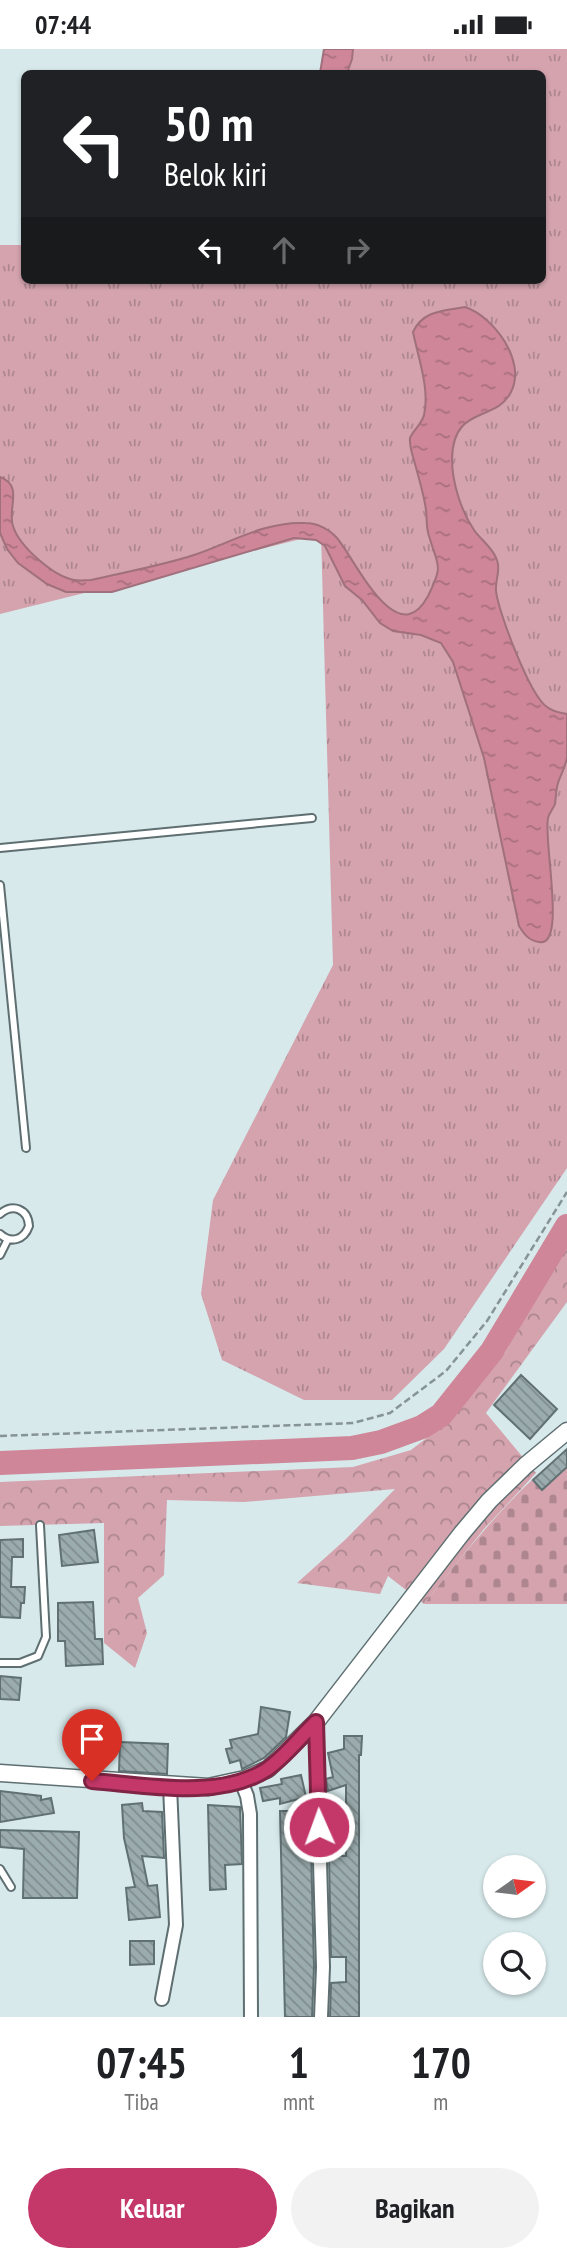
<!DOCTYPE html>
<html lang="id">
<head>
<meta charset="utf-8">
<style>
	body { margin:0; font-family:"PT Sans Narrow",sans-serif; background:#f2f2f2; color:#202124; height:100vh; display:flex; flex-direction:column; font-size:26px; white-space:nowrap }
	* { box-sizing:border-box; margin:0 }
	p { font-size:23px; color:#757577 }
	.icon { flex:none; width:38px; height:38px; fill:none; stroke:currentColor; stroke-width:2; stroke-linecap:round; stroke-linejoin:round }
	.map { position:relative; height:1968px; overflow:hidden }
	.panel { display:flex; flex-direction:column; background:#fff; flex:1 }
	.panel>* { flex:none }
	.guide { position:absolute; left:21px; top:21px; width:525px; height:214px; border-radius:10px; box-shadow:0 2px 5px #0004; background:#202124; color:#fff; overflow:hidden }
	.needle { width:46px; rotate:76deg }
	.buttons { position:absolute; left:483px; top:1806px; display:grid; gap:14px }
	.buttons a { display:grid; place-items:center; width:63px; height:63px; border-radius:50%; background:#fff; box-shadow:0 2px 5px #0004; font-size:35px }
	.pin { position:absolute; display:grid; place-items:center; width:60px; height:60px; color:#fff; margin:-72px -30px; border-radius:50% 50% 50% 0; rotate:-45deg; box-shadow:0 0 7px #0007 }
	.pin .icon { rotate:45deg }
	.me { position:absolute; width:77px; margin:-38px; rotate:358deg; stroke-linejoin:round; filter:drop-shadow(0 0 5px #0008) }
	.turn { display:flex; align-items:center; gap:24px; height:147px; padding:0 28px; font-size:32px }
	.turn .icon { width:91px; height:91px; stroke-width:2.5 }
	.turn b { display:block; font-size:49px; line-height:60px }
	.lanes { display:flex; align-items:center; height:66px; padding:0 28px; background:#0003; justify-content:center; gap:35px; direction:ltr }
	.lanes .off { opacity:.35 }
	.eta { display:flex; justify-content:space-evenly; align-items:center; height:119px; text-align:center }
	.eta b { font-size:42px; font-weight:700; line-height:49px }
	.action { display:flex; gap:14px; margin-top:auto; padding:14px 28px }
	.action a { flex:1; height:80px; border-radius:42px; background:#c43769; color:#fff; font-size:28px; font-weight:700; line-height:80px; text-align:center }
	.action a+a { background:#f2f2f2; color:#202124 }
	.status { display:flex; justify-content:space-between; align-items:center; height:49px; padding:0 35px; background:#fff; direction:ltr }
	.status svg { height:19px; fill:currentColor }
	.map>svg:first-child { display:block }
	.grass { fill:url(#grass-tufts) }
	.forest { fill:url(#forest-crowns) }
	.cemetery { fill:url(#cemetery-stones) }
	.water { fill:url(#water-ripples); stroke:#a0707d; stroke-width:2 }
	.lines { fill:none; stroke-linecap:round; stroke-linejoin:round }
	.river { stroke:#ce8698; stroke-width:24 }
	.building { fill:url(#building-back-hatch); stroke:#617173; stroke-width:2 }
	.service-casing { stroke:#5f6f71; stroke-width:10 }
	.minor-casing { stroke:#5f6f71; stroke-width:16 }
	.tertiary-casing { stroke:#5f6f71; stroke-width:19 }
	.path { stroke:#879495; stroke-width:2.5; stroke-dasharray:7 3.5; stroke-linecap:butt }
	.service { stroke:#fff; stroke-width:6 }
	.minor { stroke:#fff; stroke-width:12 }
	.tertiary { stroke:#fff; stroke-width:16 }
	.route-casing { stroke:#7f2444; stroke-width:18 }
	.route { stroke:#c43769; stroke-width:12 }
</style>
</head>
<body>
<div class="status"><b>07:44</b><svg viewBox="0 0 49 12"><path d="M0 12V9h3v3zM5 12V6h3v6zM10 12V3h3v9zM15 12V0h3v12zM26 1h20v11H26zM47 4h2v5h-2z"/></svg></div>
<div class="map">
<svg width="567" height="1968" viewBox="0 0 567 1968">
	<defs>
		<pattern id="grass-tufts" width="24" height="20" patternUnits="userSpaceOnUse" patternTransform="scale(1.75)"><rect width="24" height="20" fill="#d4a3ae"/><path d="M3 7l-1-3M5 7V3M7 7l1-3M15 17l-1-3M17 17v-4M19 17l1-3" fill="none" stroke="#ad868f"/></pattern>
		<pattern id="forest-crowns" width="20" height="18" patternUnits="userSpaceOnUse" patternTransform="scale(1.75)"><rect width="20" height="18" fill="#d4a3ae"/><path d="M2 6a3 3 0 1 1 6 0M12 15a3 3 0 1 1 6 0" fill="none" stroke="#ad868f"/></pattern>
		<pattern id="cemetery-stones" width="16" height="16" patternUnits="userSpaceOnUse" patternTransform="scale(1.75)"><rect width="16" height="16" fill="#d4a3ae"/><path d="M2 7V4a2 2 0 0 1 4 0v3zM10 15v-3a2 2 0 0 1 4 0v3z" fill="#ad868f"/></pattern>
		<pattern id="water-ripples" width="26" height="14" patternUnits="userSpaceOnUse" patternTransform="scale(1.75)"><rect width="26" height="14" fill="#ce8698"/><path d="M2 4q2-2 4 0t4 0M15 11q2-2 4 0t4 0" fill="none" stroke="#a86f7d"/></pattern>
		<pattern id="building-back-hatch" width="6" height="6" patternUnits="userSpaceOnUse" patternTransform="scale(1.75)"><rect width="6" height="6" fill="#9bacae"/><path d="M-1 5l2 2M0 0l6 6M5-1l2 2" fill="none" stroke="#7f8d8f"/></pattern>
	</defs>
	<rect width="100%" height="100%" fill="#d7e9eb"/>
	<path class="grass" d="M337,0h230v1119l-123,181 -52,51h-88l-82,-40 -21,-66 12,-94 120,-235 -12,-431 -321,80v-369h24v35h518v-207h-202z"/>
	<path class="forest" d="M567,1198v55l-81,111 50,60 -52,56 -60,75 -36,-28 -8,18 -83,-11 49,-44 49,-50 -151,13 -77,-2 -3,75 -26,23 9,35 -12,35 -31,-25v-120l-104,3v-44l353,-15 58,-17 42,-32 52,-65z"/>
	<path class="cemetery" d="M567,1401v154h-143c44,-55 87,-111 143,-154z"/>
	<path class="water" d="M324,0h29l-1,10 -5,14h-27z
		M465,258c28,9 62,54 46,85 -15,31 -58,12 -59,67 0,23 9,52 22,71 7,10 19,18 23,30 4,11 -2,19 -1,31 2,20 34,105 51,116 5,4 14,6 20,7 0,14 0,29 0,43 -1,9 -6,17 -9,26 -2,6 -2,14 -3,21 -2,5 -6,9 -7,14 -5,22 19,130 -9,124 -10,-1 -15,-8 -20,-16l-35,-168 -31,-96 -12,-19 -20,-8 -28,-4 -13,-8 -18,-23 -17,-14 -20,-40 -9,-6 -22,-2 -182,54h-46l-19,-8 -29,-21 -11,-14 -7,-16v-56c24,9 7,31 13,49 6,20 40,50 61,54 5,1 11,0 17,0 34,-8 69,-14 103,-25 36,-12 71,-34 111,-32 12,0 24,6 32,15 18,21 60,116 91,58 16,-32 10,-29 1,-60 -3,-8 -2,-17 -3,-26 -2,-15 -7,-31 -11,-46 -2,-7 -6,-19 -5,-26 3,-8 12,-14 14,-23 6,-26 -6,-58 -11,-83 10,-22 31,-21 52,-25z"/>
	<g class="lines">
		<path class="river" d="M0,1414l352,-15 29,-6 41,-15 19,-12 51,-64 75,-125"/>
	</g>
	<path class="building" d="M521,1326l36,34 -27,30 -36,-34z
		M567,1400v18l-25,23 -9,-10z
		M94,1481l4,32 -36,4 -3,-31z
		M23,1490v18h-11l-1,30h14l-1,16h-3l-1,15 -20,-1v-77z
		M93,1553l2,37h7l1,25 -37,2 -1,-25h-7v-38z
		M0,1627l21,2 -2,22 -19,-1z
		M261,1658l29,5 -4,25 -22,21 -22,11 -2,-9 -10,3 -4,-14 6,-1 -2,-8 28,-6z
		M344,1687h18l-1,19h-2v262h-29l1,-34 15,-1v-25h-15l-2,-101h17v-29h-18l-1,-16 19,-1v-25l-18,6 -2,-12 7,-2 -5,-24 16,-4z
		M120,1693l48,2 -1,30 -48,-3z
		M301,1726l5,22 -26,7v-6l-17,3 -3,-13 22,-4 -1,-5z
		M0,1742l41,5v4l10,-2 3,15 -54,9z
		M142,1754l1,8 19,1 2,46 -22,-2 6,30 9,-1 3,32 -31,3 -3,-32 9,-1 -11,-49 -2,-33z
		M208,1756l32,2 2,57 -17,1 1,24 -16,1z
		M280,1762h30l4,156 -2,50h-27z
		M0,1781l79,2 -2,66h-54l1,-49 -24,-2z
		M130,1892h24v23l-24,1z"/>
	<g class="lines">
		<defs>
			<path id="service" d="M0,799l312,-30
				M0,836l26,263
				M0,1165c13,-11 28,-5 29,12 -5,14 -18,18 -29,8
				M0,1206l8,-16
				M0,1614h20l18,-7 8,-19 -6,-112
				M0,1820l11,18"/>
			<path id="minor" d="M316,1673l7,245 -2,50
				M241,1732l6,15 3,18 1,203
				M162,1950l14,-74 -6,-139"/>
			<path id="tertiary" d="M0,1724l208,14 37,-8 23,-10 48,-47 146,-189 27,-32 37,-36 41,-34"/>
		</defs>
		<use href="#service" class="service-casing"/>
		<use href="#minor" class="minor-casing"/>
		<use href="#tertiary" class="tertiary-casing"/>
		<path class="path" d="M0,1387l353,-13 37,-10 56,-42 41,-50 80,-129"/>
		<use href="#service" class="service"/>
		<use href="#minor" class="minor"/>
		<use href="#tertiary" class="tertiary"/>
	</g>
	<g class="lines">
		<defs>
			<path id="route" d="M92,1732c53,4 126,19 174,-11 18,-12 34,-33 50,-48l3,105"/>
		</defs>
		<use href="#route" class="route-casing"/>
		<use href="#route" class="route"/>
	</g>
</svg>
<div class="buttons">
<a><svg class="needle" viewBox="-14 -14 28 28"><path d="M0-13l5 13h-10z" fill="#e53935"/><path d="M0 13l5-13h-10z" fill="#757577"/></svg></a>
<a><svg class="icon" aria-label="search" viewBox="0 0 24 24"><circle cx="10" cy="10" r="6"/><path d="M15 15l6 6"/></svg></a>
</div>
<div class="pin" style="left:92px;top:1732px;background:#d93025"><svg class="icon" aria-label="arrive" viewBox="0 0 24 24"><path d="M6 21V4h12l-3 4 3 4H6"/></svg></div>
<svg class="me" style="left:319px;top:1778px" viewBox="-20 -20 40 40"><circle r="17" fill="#c43769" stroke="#fff" stroke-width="3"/><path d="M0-11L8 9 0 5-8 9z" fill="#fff"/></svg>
<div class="guide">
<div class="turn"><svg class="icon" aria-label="left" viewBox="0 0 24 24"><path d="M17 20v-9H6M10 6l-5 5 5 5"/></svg><div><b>50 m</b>Belok kiri</div></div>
<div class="lanes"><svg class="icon" aria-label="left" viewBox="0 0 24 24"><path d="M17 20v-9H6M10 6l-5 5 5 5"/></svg><svg class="icon off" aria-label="ahead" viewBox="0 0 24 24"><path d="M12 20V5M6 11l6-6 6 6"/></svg><svg class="icon off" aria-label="right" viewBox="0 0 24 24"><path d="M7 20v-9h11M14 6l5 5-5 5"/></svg></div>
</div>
</div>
<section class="panel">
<div class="eta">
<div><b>07:45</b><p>Tiba</p></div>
<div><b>1</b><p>mnt</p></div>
<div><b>170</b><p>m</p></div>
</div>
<div class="action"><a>Keluar</a><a>Bagikan</a></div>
</section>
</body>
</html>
